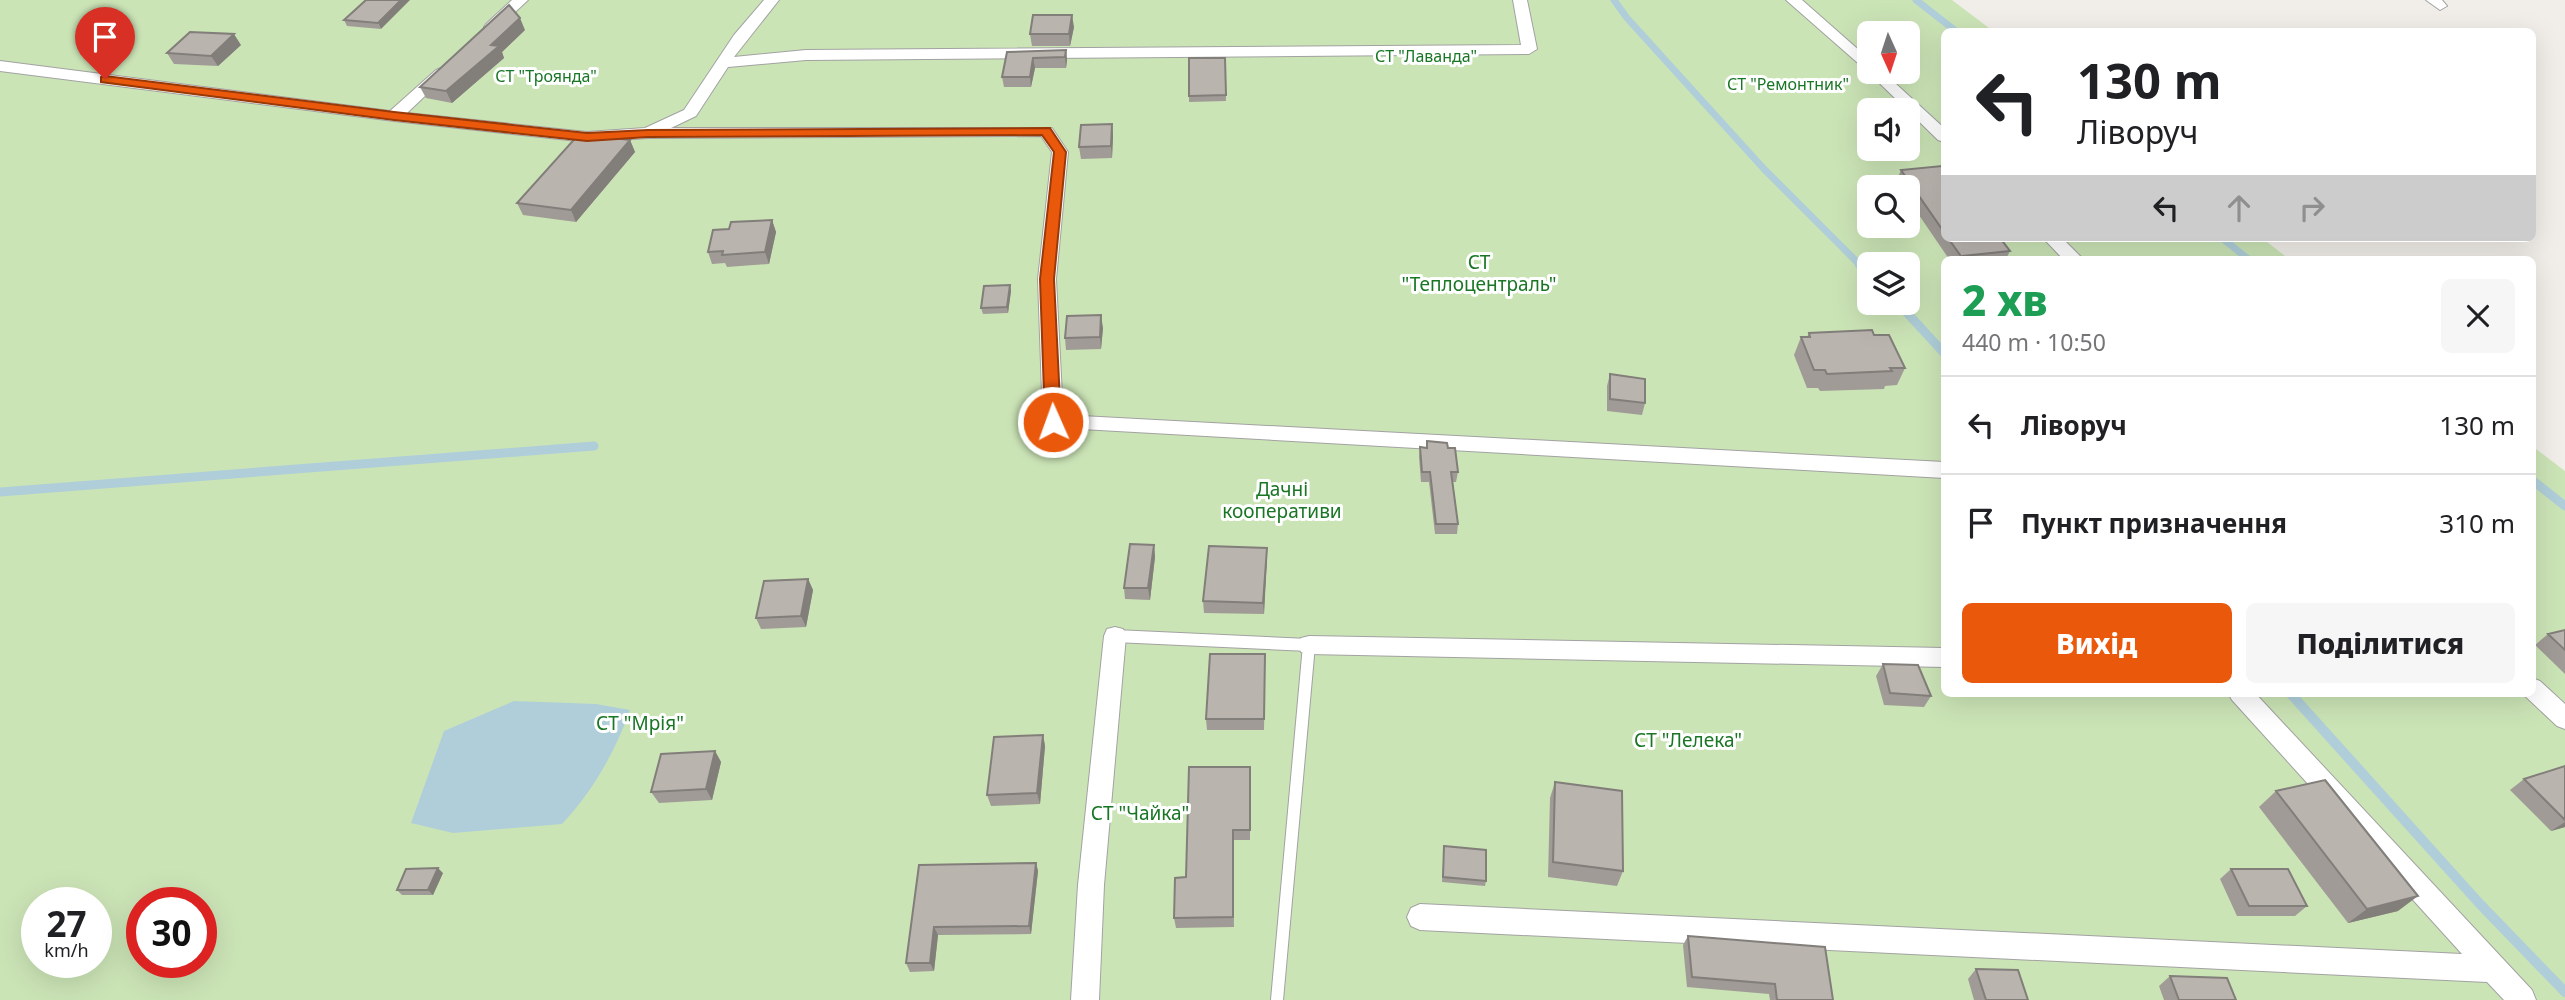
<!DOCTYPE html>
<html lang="uk">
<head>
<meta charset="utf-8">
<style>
	body { margin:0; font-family:"Noto Sans",sans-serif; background:#f6f6f6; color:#202124; height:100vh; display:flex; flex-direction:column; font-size:26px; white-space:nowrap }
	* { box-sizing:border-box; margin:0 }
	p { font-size:23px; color:#757577 }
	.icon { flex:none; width:38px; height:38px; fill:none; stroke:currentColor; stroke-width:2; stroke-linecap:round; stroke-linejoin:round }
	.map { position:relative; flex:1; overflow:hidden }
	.sheet { position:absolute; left:1941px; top:256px; width:595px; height:441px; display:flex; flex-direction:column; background:#fff; border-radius:10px; box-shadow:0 7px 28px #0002 }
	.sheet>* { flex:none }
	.guide { position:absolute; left:1941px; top:28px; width:595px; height:214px; border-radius:10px; box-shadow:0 7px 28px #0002; background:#fff; color:#202124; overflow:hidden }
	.needle { width:46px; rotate:177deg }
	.controls { position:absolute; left:1857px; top:21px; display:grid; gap:14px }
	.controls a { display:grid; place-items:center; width:63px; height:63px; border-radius:10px; background:#fff; box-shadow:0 7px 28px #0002; font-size:35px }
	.speed { position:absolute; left:21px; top:887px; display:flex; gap:14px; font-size:35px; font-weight:700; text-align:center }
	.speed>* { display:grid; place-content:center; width:91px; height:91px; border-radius:50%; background:#fff; box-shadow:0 7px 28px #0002; line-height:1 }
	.speed small { font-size:18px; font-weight:400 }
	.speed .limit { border:10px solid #d22; background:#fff; color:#111 }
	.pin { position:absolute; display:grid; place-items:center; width:60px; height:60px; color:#fff; margin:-72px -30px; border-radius:50% 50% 50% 0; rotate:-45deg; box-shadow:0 0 7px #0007 }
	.pin .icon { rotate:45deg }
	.me { position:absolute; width:77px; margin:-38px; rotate:358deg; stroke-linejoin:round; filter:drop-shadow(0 0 5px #0008) }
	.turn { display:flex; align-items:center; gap:24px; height:147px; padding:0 21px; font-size:32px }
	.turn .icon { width:91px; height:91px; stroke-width:2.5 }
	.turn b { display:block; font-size:49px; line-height:60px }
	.lanes { display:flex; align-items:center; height:66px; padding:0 21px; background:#0003; justify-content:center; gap:35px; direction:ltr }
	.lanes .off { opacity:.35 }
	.round { display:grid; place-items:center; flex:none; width:74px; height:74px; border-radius:10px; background:#f6f6f6 }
	.summary { display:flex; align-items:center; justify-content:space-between; height:119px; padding:0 21px }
	h1 { font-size:42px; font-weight:800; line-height:52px; color:#1e9e55 }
	.button { display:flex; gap:14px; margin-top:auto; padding:14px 21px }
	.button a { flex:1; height:80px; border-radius:10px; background:#ea580c; color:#fff; font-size:28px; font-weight:800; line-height:80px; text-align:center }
	.button a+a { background:#f6f6f6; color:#202124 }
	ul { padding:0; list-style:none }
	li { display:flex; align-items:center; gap:21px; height:98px; padding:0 21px; border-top:2px solid #e0e0e0 }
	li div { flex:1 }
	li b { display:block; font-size:26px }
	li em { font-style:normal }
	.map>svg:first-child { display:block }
	.grass { fill:#cbe4b6; fill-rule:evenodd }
	.water { fill:#afced9 }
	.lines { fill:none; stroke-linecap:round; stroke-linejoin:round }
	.stream-far2 { stroke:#afced9; stroke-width:7 }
	.stream-far1 { stroke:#afced9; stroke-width:9 }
	.stream { stroke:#afced9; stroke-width:10 }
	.lane-casing { stroke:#a2a2a2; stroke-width:14 }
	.street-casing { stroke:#a2a2a2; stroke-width:2 }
	.lane { stroke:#fff; stroke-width:12 }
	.street { fill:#fff; fill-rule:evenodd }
	.wall { fill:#a09b96 }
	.shaded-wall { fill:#827e7a }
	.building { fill:#bab4af; stroke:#827e7a; stroke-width:2 }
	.route { fill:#ea580c; stroke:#983908; stroke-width:2 }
	.labels { text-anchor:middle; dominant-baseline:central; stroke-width:6; stroke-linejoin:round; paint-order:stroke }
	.far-park-label { font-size:16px; fill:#197624; stroke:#fff }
	.park-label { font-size:19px; fill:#197624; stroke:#fff }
</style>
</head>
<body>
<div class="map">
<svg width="2565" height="1000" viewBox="0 0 2565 1000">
	<rect width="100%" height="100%" fill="#f1eee9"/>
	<path class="grass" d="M0,0h1952l41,31 -49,1v206h318l27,21h-345v434h588v-247l33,25v529h-2565zM1869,33h39v39h-39zM1869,110h39v39h-39zM1869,187h39v39h-39zM1869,264h39v39h-39zM37,903h59v59h-59zM142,903h59v59h-59z"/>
	<path class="water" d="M514,701l82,3 34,6c-15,42 -37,81 -68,114l-109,9 -42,-10 33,-92z"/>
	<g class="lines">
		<path class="stream-far2" d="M1614,0l13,18 137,151 97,97
			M1916,0l41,32
			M2222,238l26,21"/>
		<path class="stream-far1" d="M1859,264l10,10
			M1898,303l46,50
			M2532,480l33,26
			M0,492l594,-46"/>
		<path class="stream" d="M2290,693l189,210 86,89"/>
		<defs>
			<path id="lane" d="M1115,636l194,9 -32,355"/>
			<path id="street" d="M512,0h16l-32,30h-10l-2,-3 2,-3z
				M764,0h15l-45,57 72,-7 715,-5 -8,-45h14l10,49 -8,5 -723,6 -78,7 -32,49 -25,12h381l16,24 -12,127 7,136 881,47v16l-898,-51 -3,-5 -5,-143 14,-127 -11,-16 -393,2 -61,4 -193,-21 -394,-50v-10l390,50 46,-41 5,-2 8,5 -3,3 -39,37 180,19 58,-4 39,-18 50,-75z
				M1786,0h16l67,59v13h14l61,56v14l-6,-2 -71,-69z
				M2426,0h16l5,6 -7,4z
				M2043,238h19l21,21h-20z
				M1115,627l8,2 3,7 -22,249 -5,115h-28l7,-115 26,-249 3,-7z
				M1309,636l635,12v19l-635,-13 -8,-2 -3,-7 3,-7z
				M2532,678l8,3 25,23v25l-8,-3 -33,-31 -1,-2h9z
				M2228,693h27l277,297 4,10h-32l-17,-18 -1067,-52 -9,-4 -4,-9 4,-9 9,-4 1042,50 -230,-254z"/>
		</defs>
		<use href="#lane" class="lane-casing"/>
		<use href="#street" class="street-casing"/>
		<use href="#lane" class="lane"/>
		<use href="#street" class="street"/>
	</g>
	<path class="wall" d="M366,0l15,29 -34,-3 -3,-6z
		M1074,27l-4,19h-38l-2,-12z
		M525,30l-23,22 2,6 -52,45 -26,-5 -6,-11z
		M241,45l-23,21 -44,-2 -7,-11z
		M1066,50l1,10 -1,8h-31l-4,19h-27l-2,-10 5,-25z
		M1189,58h36l1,43 -37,1z
		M1112,124l1,12 -1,22 -31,1 -2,-12z
		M630,140l5,12 -59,70 -53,-7 -6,-12z
		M1901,170h43v68h56l10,13 -4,8h-57l-41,-60v-12h-8l-4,-5z
		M772,220l4,12 -7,32 -42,3 -2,-4 -13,1 -4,-12 21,-23z
		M1010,285l1,6 -3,22 -25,1 -2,-6z
		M1103,328l-2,21 -35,1 -1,-12z
		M1809,333l65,2 31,33 -8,17 -12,1 -1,3 -64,2 -2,-3h-11l-13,-33 7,-18h6z
		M1610,374l35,29 -3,12 -35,-4v-25z
		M1427,441l21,7 10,24 -2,10h-3l5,42 -1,10h-22l-6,-52h-8l-2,-25 1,-10 6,1z
		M1154,545l1,12 -5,43 -25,-1 -1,-11z
		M1267,548l-3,66 -60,-1 -1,-12z
		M808,579l5,11 -7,37 -45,2 -5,-11z
		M2565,630v44l-30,-29 13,-11z
		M1883,664l48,32 -7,11 -40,-2 -8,-29z
		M1265,666l-1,64h-57l-1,-11z
		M1043,735l2,11 -5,58 -49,2 -4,-11z
		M715,751l6,11 -9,38 -53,3 -8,-11z
		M2565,766v61l-14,4 -41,-41 14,-11z
		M1250,778v62h-17l1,87 -58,1 -2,-10 12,-41z
		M1555,782l68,89 -6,15 -69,-9 2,-79z
		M2276,791l122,120 -50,12 -89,-116z
		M1444,846l42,35 -1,5 -43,-4z
		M1036,863l2,8 -7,63 -93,1 -4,36 -24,1 -4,-9 13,-98z
		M2231,869l76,37 -12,10h-58l-17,-37z
		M443,873l-10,22h-31l-5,-5z
		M1688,936l145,64h-63l-1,-6 -82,-7 -4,-42z
		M1976,969l52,31h-54l-6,-21z
		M2170,976l66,24h-72l-5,-14z"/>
	<path class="shaded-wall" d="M401,0h9l-29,29 -3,-6z
		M1072,15l2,12 -4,19 -1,-12z
		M520,18l5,12 -23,22 2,6 -52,45 -6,-12 45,-46z
		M234,34l7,11 -23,21 -7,-10z
		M1066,50l1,10 -1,8 -1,-11z
		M1033,58l2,10 -4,19 -1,-10z
		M1112,124l1,12 -1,22 -1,-12z
		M630,140l5,12 -59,70 -5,-12z
		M772,220l4,12 -7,32 -4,-12z
		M1010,285l1,6 -3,22 -1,-6z
		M1101,315l2,13 -2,21 -1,-12z
		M1154,545l1,12 -5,43 -2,-12z
		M1267,548v12l-3,54 -1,-11z
		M808,579l5,11 -7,37 -5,-11z
		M1043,735l2,11 -5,58 -3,-11z
		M715,751l6,11 -9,38 -6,-11z
		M2565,822v5l-14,4z
		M1036,863l2,8 -7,63 -2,-8z
		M438,868l5,5 -10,22 -5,-5z
		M2418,896l-20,15 -50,12 19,-14z
		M934,927l4,8 -4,36 -4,-8z"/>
	<path class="building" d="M366,0h35l-23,23 -34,-3z
		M509,5l11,13 -29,27 8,1 -53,45 -26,-4z
		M1033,15h39l-3,19h-39z
		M190,32l44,2 -23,22 -44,-3z
		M1066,50l-1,7 -32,1 -3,19h-28l5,-25z
		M1189,58h36l1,37 -37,1z
		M1112,124l-1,22 -32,1 2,-22z
		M579,134l51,6 -59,70 -54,-7z
		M1942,166l2,4v62l-43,-62z
		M772,220l-7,32 -43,3 1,-4 -15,1 5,-22 16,-1 2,-7z
		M1948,238h52l10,13 -47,5v3z
		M1010,285l-3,22 -26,1 3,-22z
		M1101,315l-1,22 -35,1 2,-22z
		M1872,330l2,5h15l16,33h-15l2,3 -65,3 -2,-4h-11l-13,-33h9l-1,-4z
		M1610,374l35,5v24l-35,-4z
		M1427,441l20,2 1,5h7l3,24h-7l7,52h-22l-6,-52h-8l-2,-25 7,1z
		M1130,544l24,1 -6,43h-24z
		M1209,546l58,2 -4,55 -60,-2z
		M808,579l-7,37 -45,2 8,-37z
		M2565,630v20l-17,-16z
		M1210,654h55l-1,65h-58z
		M1883,664l35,1 13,31 -41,-3z
		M1043,735l-6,58 -50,2 7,-58z
		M715,751l-9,38 -55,3 10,-38z
		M2565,766v54l-41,-41z
		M1189,767h61v63h-17v87l-59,1 1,-40 11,-1z
		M2325,780l93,116 -51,13 -91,-118z
		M1555,782l67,9 1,80 -70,-9z
		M1444,846l42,4v31l-43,-4z
		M1036,863l-7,63 -95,1 -4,36h-24l13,-98z
		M438,868l-10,22h-31l9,-21z
		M2231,869h57l19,37h-58z
		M1688,936l137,11 8,53h-56l-2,-16 -83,-7z
		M1976,969l42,1 10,30h-42z
		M2170,976l57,2 9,22h-57z"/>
	<path class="route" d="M105,76l289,36 193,21 61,-3 402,-2 16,24 -12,127 7,143 -8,5 -8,-5 -5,-143 14,-127 -12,-17 -394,2 -61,4 -193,-21 -293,-38v-5z"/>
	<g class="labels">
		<g class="far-park-label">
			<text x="1426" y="56">СТ "Лаванда"</text>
			<text x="546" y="76">СТ "Троянда"</text>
			<text x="1788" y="84">СТ "Ремонтник"</text>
		</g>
		<g class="park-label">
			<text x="1479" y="262">СТ<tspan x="1479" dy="22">"Теплоцентраль"</tspan></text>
			<text x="1282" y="489">Дачні<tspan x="1282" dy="22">кооперативи</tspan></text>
			<text x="640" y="723">СТ "Мрія"</text>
			<text x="1688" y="740">СТ "Лелека"</text>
			<text x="1140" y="813">СТ "Чайка"</text>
		</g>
	</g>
</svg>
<div class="controls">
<a><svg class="needle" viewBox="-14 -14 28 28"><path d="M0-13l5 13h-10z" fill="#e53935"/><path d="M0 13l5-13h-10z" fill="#757577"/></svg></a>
<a><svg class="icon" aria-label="sound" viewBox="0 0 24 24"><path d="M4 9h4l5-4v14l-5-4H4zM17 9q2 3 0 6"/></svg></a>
<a><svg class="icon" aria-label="search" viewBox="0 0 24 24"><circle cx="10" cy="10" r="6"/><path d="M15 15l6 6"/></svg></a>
<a><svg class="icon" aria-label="layers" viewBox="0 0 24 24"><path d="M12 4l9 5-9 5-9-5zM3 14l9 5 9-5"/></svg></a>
</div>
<div class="speed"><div>27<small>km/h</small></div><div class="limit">30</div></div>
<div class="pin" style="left:105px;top:79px;background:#d93025"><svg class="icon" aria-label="arrive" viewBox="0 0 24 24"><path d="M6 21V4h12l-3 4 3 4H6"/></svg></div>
<svg class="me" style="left:1053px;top:422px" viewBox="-20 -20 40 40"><circle r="17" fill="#ea580c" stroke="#fff" stroke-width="3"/><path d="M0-11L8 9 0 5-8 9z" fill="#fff"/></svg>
<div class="guide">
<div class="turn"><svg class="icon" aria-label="left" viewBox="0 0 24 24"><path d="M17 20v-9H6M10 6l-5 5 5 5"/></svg><div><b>130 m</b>Ліворуч</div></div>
<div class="lanes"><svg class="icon" aria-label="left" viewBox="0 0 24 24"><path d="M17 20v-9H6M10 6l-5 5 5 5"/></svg><svg class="icon off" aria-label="ahead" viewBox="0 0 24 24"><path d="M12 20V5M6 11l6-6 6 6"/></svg><svg class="icon off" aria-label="right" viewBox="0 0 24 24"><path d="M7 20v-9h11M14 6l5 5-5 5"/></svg></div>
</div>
<section class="sheet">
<div class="summary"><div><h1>2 хв</h1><p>440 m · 10:50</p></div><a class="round"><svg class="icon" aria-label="close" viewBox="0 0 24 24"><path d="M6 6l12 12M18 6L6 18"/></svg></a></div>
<ul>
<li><svg class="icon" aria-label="left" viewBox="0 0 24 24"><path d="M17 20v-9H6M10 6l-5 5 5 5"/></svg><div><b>Ліворуч</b></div><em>130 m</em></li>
<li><svg class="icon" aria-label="arrive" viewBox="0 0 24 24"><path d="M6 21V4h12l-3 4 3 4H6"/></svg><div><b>Пункт призначення</b></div><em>310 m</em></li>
</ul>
<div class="button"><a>Вихід</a><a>Поділитися</a></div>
</section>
</div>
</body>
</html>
